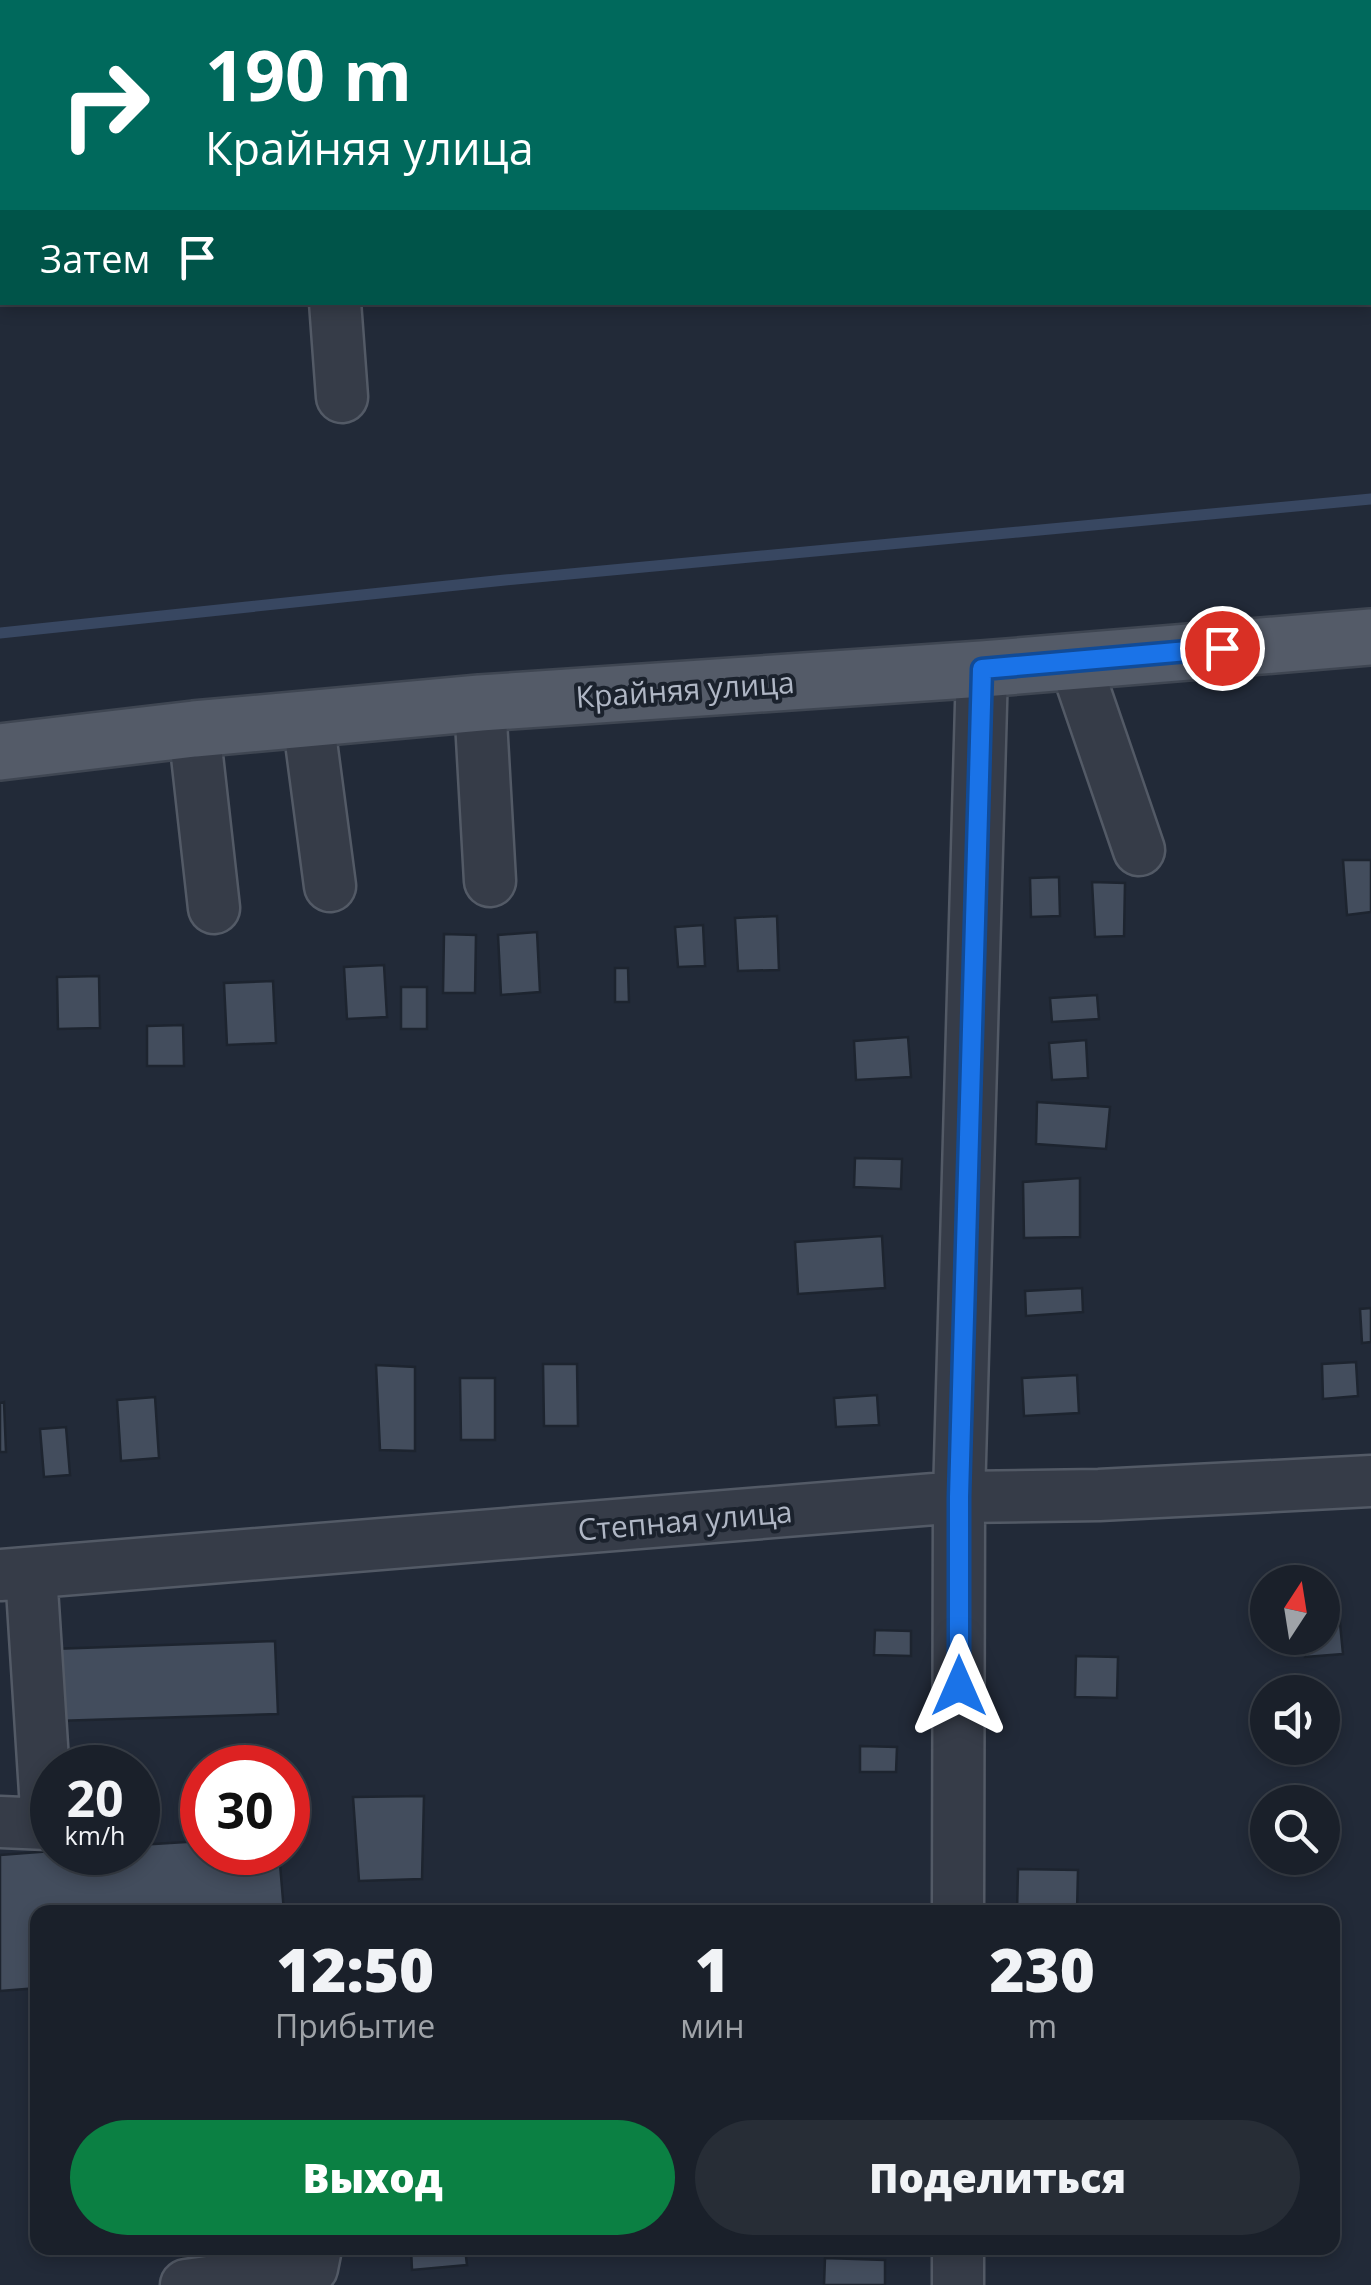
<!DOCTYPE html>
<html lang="ru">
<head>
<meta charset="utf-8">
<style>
	body { margin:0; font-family:"Open Sans",sans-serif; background:#272d36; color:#f1f3f6; height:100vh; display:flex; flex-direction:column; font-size:38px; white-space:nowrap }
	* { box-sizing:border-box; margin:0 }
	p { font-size:32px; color:#9fa3a8 }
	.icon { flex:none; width:55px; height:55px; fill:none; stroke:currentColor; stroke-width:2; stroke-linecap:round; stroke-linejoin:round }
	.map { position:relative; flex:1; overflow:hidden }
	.drawer { position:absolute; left:30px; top:1905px; width:1310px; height:350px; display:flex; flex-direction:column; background:#1a202a; border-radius:20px; box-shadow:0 5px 15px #0003,0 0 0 2px #383e47 }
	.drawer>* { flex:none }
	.banner { position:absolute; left:0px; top:0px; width:1372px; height:305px; box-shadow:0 5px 15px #0003,0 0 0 2px #383e47; background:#00695c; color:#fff; overflow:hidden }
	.needle { width:65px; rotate:12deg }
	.buttons { position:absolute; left:1250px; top:1565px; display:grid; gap:20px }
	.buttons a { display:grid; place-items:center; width:90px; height:90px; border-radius:50%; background:#1a202a; box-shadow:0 5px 15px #0003,0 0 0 2px #383e47; font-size:50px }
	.speed { position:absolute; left:30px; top:1745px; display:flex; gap:20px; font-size:50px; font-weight:700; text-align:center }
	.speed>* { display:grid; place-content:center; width:130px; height:130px; border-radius:50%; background:#1a202a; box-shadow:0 5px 15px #0003,0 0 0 2px #383e47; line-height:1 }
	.speed small { font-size:25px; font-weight:400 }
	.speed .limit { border:15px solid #d22; background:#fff; color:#111 }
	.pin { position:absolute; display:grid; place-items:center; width:85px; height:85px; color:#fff; margin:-42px; border:5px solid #fff; border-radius:50%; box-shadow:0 2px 10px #0007 }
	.me { position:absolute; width:110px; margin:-55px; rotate:0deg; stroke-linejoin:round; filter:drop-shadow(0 0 8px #0008) }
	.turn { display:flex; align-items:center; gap:35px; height:210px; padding:0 40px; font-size:45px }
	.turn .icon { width:130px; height:130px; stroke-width:2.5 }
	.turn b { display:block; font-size:70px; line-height:85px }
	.then { display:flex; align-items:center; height:95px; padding:0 40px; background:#0003; gap:20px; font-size:38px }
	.eta { display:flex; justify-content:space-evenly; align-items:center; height:170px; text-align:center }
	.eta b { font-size:60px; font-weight:800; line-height:70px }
	.action { display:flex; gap:20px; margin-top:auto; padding:20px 40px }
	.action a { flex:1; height:115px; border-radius:60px; background:#0b8043; color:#fff; font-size:40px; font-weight:800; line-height:115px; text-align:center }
	.action a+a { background:#272d36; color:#f1f3f6 }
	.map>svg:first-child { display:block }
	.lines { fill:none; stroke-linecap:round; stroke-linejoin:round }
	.stream { stroke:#384761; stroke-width:11 }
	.building { fill:#434d5d; stroke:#1d242f; stroke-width:2.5 }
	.minor-casing { stroke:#535a66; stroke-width:55 }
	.major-casing { stroke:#3f4652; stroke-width:60 }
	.minor { stroke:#363c48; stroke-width:50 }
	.major { stroke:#545b68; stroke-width:55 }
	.route-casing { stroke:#114b97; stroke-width:25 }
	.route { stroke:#1a73e8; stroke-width:18 }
	.labels { text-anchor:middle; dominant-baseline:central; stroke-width:8; stroke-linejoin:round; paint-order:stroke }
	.street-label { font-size:30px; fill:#b0b7c5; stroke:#1b222d }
</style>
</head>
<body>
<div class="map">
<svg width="1371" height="2285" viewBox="0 0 1371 2285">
	<rect width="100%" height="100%" fill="#222a38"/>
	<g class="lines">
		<path class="stream" d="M0,633l505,-53 866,-81"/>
	</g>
	<path class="building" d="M1343,860h28v52l-24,3z
		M1059,877l1,39 -29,1 -1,-39z
		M1092,882l33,1 -1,53 -29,1z
		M777,916l2,54 -41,1 -3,-53z
		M703,925l2,41 -27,1 -3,-40z
		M537,932l3,60 -39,3 -3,-60z
		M444,934l32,1 -1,58h-32z
		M384,965l3,52 -40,2 -3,-52z
		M615,968h13l1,34h-14z
		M99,976l1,52 -42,1 -1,-52z
		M273,981l3,62 -49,2 -3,-62z
		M401,987h26v42h-26z
		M1097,995l2,24 -47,3 -2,-24z
		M183,1025l1,41h-37v-40z
		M908,1037l3,40 -55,3 -2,-39z
		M1086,1040l2,38 -36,2 -3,-37z
		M1037,1102l73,5 -4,42 -70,-5z
		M855,1158l47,1 -1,30 -47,-2z
		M1080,1178v59l-56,1 -1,-56z
		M882,1236l3,52 -87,6 -3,-52z
		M1082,1288l1,24 -57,4 -1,-25z
		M1371,1308v34l-9,1 -2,-34z
		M1356,1362l2,34 -35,3 -1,-35z
		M543,1364h34l1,62h-34z
		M376,1365l39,2v84l-35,-1z
		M1077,1375l2,38 -55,3 -2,-38z
		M460,1378h35v62h-34z
		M877,1395l2,30 -43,2 -2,-29z
		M155,1397l4,61 -38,3 -4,-61z
		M4,1402l2,50h-6v-49z
		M66,1427l4,48 -26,2 -4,-48z
		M1337,1592l6,62 -38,3 -1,-19h18v-45z
		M875,1630l36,1v25l-37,-1z
		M275,1641l3,73 -223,7 -3,-72z
		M1076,1656l42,1 -1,41 -42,-1z
		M860,1746l37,1 -1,25h-36z
		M424,1796l-2,83 -63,2 -6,-84z
		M202,1841v11h77l5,60h-246v76l-38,3v-136l52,-4 86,1v-7z
		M1018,1869l60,1 -1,42h-60z
		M181,2248h70v5l-69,5z
		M411,2248h54l2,17 -55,5z
		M825,2258l60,2v25h-61z"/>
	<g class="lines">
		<defs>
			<path id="minor" d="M315,0v2
				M633,0l1,2
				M1269,0l1,2
				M335,302l7,95
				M1074,660l65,190
				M480,703l10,178
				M308,719l22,167
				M194,729l20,179
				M0,1575l959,-78 140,-2 272,-14
				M0,1822l47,2 -16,-251
				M958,1912l1,-415 23,-828
				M186,2285l126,-17 4,-20
				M958,2285v-37"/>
			<path id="major" d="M0,752l194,-23 286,-26 502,-34 389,-32"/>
		</defs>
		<use href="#minor" class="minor-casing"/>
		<use href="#major" class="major-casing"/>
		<use href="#minor" class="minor"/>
		<use href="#major" class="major"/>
	</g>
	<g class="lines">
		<defs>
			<path id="route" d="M959,1686v-189l23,-828 240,-21"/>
		</defs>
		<use href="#route" class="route-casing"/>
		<use href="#route" class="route"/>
	</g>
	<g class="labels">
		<g class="street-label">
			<text transform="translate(685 689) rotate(-4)">Крайняя улица</text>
			<text transform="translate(685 1520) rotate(-5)">Степная улица</text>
		</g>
	</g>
</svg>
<div class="buttons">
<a><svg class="needle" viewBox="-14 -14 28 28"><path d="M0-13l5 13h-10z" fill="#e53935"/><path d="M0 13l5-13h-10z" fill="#9fa3a8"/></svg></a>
<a><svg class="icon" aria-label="sound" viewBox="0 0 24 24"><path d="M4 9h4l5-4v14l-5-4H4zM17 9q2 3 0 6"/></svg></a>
<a><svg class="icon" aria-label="search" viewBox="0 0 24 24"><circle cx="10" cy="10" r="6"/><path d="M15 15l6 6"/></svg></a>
</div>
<div class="speed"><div>20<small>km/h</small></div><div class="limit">30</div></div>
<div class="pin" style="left:1222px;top:648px;background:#d93025"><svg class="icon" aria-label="arrive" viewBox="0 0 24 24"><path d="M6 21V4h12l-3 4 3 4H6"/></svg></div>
<svg class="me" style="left:959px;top:1686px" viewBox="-20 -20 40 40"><path d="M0-17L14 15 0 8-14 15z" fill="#1a73e8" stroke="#fff" stroke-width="4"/></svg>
<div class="banner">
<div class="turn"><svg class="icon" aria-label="right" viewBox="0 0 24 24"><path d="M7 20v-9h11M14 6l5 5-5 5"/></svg><div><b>190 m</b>Крайняя улица</div></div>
<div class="then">Затем<svg class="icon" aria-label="arrive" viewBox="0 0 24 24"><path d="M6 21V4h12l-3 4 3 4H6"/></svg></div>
</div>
<section class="drawer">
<div class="eta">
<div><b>12:50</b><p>Прибытие</p></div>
<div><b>1</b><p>мин</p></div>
<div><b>230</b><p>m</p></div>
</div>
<div class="action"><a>Выход</a><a>Поделиться</a></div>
</section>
</div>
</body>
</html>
